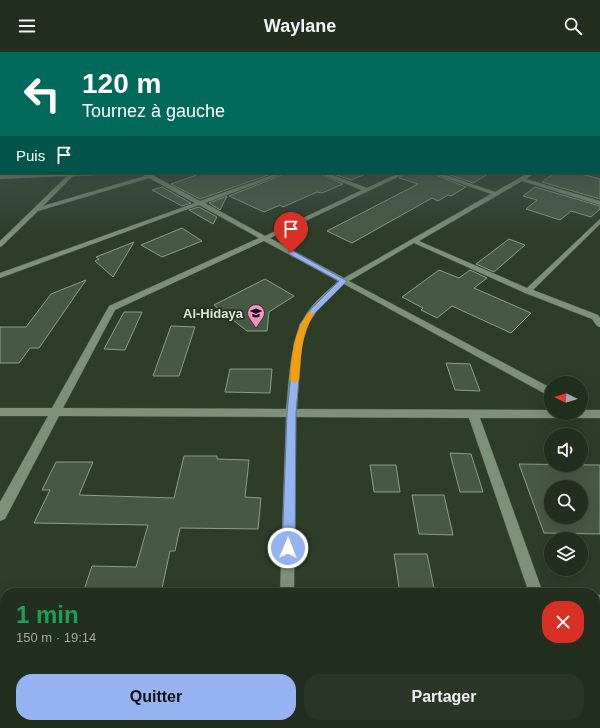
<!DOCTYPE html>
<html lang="fr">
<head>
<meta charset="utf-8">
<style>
	body { margin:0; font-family:Arial,sans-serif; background:#2a3627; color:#f1f3f6; height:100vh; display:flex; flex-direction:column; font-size:15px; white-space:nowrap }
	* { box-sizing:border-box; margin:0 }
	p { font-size:13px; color:#a2a8a4 }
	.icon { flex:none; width:22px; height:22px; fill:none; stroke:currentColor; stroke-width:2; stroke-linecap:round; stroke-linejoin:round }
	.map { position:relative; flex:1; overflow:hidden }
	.drawer { position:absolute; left:0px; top:536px; width:600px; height:140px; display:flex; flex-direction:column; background:#222e1e; border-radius:16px 16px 0 0; box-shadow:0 4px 16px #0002,0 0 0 1px #3f4a3c }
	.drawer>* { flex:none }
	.guide { position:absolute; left:0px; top:0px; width:600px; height:122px; box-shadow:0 4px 16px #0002,0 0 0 1px #3f4a3c; background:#00695c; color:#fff; overflow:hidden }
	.needle { width:26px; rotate:275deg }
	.tools { position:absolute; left:544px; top:324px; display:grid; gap:8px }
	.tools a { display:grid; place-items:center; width:44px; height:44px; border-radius:50%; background:#222e1e; box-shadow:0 4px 16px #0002,0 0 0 1px #3f4a3c; font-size:20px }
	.pin { position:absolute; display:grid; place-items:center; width:34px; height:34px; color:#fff; margin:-41px -17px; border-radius:50% 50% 50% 0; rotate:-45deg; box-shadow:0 0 4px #0007 }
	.pin .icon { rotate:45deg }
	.me { position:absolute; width:44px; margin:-22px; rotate:1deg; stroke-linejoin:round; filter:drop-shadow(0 0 3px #0008) }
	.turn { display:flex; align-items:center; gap:14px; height:84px; padding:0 16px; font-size:18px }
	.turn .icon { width:52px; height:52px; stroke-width:2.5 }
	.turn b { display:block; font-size:28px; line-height:34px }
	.then { display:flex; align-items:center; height:38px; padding:0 16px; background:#0003; gap:8px; font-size:15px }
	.round { display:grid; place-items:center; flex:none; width:42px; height:42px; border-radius:16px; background:#2a3627 }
	.headline { display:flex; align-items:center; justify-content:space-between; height:68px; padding:0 16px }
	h1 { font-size:24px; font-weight:700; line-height:30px; color:#1e9e55 }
	.button { display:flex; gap:8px; margin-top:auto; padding:8px 16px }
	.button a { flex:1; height:46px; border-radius:16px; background:#95b2f1; color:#111; font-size:16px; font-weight:700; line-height:46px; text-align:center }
	.button a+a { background:#2a3627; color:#f1f3f6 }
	header { display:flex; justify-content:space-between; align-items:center; height:52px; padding:0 16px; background:#222e1e; font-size:18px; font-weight:700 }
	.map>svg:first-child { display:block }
	.building { fill:#485943; stroke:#8d9f87; fill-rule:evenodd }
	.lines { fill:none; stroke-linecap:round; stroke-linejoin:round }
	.minor-casing { stroke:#4c5a48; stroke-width:1 }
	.minor { fill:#7d9078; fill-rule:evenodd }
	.route { fill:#95b2f1; stroke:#61749d }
	.slow { fill:#f59e0b }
	.labels { text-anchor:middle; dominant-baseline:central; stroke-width:3.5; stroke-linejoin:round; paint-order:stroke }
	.poi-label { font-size:13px; font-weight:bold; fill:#dbe5d8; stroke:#23331e; text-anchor:end }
</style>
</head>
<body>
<header><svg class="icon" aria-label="menu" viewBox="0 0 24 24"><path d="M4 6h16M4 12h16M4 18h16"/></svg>Waylane<svg class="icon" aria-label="search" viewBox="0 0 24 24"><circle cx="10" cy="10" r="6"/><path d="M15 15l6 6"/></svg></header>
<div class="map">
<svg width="600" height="676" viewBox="0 0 600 676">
	<rect width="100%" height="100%" fill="#2d3d28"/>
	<path class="building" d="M202,121h72l-74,26 -29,-15z
		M287,121h31l25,11 -21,9 -5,-1 -34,15 -3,-2 -16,7 -35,-16z
		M331,121h37l-17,7z
		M407,121h24l35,14 -15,9 -3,-1 -10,6 -6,-3 -80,45 -25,-12 91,-47 -19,-6z
		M445,121h45l-17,10z
		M554,121h24l22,6v20l-58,-17z
		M162,135l29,16 -9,3 -30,-16z
		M535,135l65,19v3l-9,8 -20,-6 -11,9 -34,-11 11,-9 -14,-4z
		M227,144l-7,14 -11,-7z
		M199,155l18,10 -4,7 -24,-14z
		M182,176l20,13 -40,16 -21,-12z
		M509,187l16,6 -31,27 -18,-8z
		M134,190l-21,35 -18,-16 4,-2 -3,-2z
		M439,218l20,8 11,-8 17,8 -13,10 57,25 -20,20 -59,-27 -15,12 -16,-8 2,-2 -21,-11z
		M265,227l29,17 -25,16 -2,19h-20l-33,-26z
		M86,228l-47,68h-9l-11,15h-19v-36h26l25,-33z
		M124,260h18l-17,38 -21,-1z
		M171,274l24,1 -16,49h-26z
		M446,311l24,1 10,27 -25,-1z
		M230,317h42l-2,24 -45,-1z
		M450,401l21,1 12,38h-23z
		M184,404h33v3l32,1 -4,37 16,1 -3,31 -78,-1 -5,23h-5l-9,42h-78l9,-27 44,1 12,-42 -114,-2 16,-33h-8l14,-28h37l-14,33 95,3z
		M519,412l81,1v69l-56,-1zM551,435h30v30h-30z
		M370,413h26l4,27h-26z
		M412,443h32l9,40 -34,-1z
		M394,502h33l8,39h-35z"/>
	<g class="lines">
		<defs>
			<path id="minor" d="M0,93h1v2h-1z
				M599,114l1,1v4l-1,-1z
				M59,121h41l-3,2 -24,1 -30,30 102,-30 -4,-3 14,1 -1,2 46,25 78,-28h8l-81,30 60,33 97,-46 -43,-17h8l40,15 32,-15h7l-136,65 74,40 147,-84 -59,-21h8l55,19 33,-19h7l-9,6 74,22v4l-78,-24 -103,60 108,47 73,-69v5l-67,66 65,25 2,3v9l-3,-1 -5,-7 -67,-26 -111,-50 -65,38 202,107v9l-207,-113c-9,9 -21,18 -29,29 -18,25 -16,66 -18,96l254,1v3h30v-3h19v8h-120l63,175h-14l-60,-175 -173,-1 -2,176h-14l6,-176 -227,-1 -54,103 -5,2v-19l48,-86h-48v-8h52l57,-102 150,-68 -60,-33 -199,73v-5l195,-70 -46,-25 -111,33 -36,35 -2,1v-6l67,-65 -67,3v-4zM264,189l74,40c-9,9 -21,18 -29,29 -20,28 -19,66 -23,99l-223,-1 52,-98z
				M595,542l5,1v14l-5,-1z
				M275,671h18v5h-18z
				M573,671h18l1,5h-18z"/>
		</defs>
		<use href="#minor" class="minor-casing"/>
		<use href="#minor" class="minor"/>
	</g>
	<linearGradient id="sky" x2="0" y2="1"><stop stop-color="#192216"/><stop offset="0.49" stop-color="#465753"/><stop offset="1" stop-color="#465753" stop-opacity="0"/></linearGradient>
	<rect width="600" height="183" fill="url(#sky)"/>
	<path class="route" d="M289,199h4l54,30 -31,31 -8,12 -6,20 -6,69 -1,135 -2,4 -5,2 -4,-2 -2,-4 5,-135 7,-69 6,-20 11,-15 28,-28 -50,-27z"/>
	<path class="slow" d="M310,260l4,2c-13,20 -13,43 -15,66l-5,3 -4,-3c2,-24 3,-47 18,-67z"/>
	<defs>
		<symbol id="school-pin" viewBox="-11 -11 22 30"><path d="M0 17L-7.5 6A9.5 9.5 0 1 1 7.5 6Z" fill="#fa8fc7" stroke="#23331e"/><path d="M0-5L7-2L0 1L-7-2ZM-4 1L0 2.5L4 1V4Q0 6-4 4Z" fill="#111"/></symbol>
	</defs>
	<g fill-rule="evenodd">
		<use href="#school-pin" x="246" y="251" width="20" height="27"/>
	</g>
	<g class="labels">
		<g class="poi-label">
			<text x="243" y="261">Al-Hidaya</text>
		</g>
	</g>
</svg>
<div class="tools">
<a><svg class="needle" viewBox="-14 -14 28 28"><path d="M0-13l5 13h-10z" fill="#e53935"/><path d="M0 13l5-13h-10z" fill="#a2a8a4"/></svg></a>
<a><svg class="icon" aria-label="sound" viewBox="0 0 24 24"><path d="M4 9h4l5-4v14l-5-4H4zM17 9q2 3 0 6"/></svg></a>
<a><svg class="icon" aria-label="search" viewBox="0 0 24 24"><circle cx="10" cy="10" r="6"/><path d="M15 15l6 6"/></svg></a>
<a><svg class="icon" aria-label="layers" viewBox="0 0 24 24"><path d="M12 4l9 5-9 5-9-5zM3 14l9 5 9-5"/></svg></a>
</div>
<div class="pin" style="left:291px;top:201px;background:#d93025"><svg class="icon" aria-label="arrive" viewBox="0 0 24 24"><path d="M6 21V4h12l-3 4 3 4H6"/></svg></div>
<svg class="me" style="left:288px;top:496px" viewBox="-20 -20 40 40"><circle r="17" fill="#95b2f1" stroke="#fff" stroke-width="3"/><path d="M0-11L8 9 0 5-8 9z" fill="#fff"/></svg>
<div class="guide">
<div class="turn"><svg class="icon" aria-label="left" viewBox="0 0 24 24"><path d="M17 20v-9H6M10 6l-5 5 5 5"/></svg><div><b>120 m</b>Tournez à gauche</div></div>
<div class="then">Puis<svg class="icon" aria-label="arrive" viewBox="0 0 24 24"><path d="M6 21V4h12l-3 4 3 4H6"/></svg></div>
</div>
<section class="drawer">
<div class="headline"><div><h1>1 min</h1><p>150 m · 19:14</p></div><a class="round" style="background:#d93025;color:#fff"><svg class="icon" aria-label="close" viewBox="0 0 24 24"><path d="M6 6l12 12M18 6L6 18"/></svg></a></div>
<div class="button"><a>Quitter</a><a>Partager</a></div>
</section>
</div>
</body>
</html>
